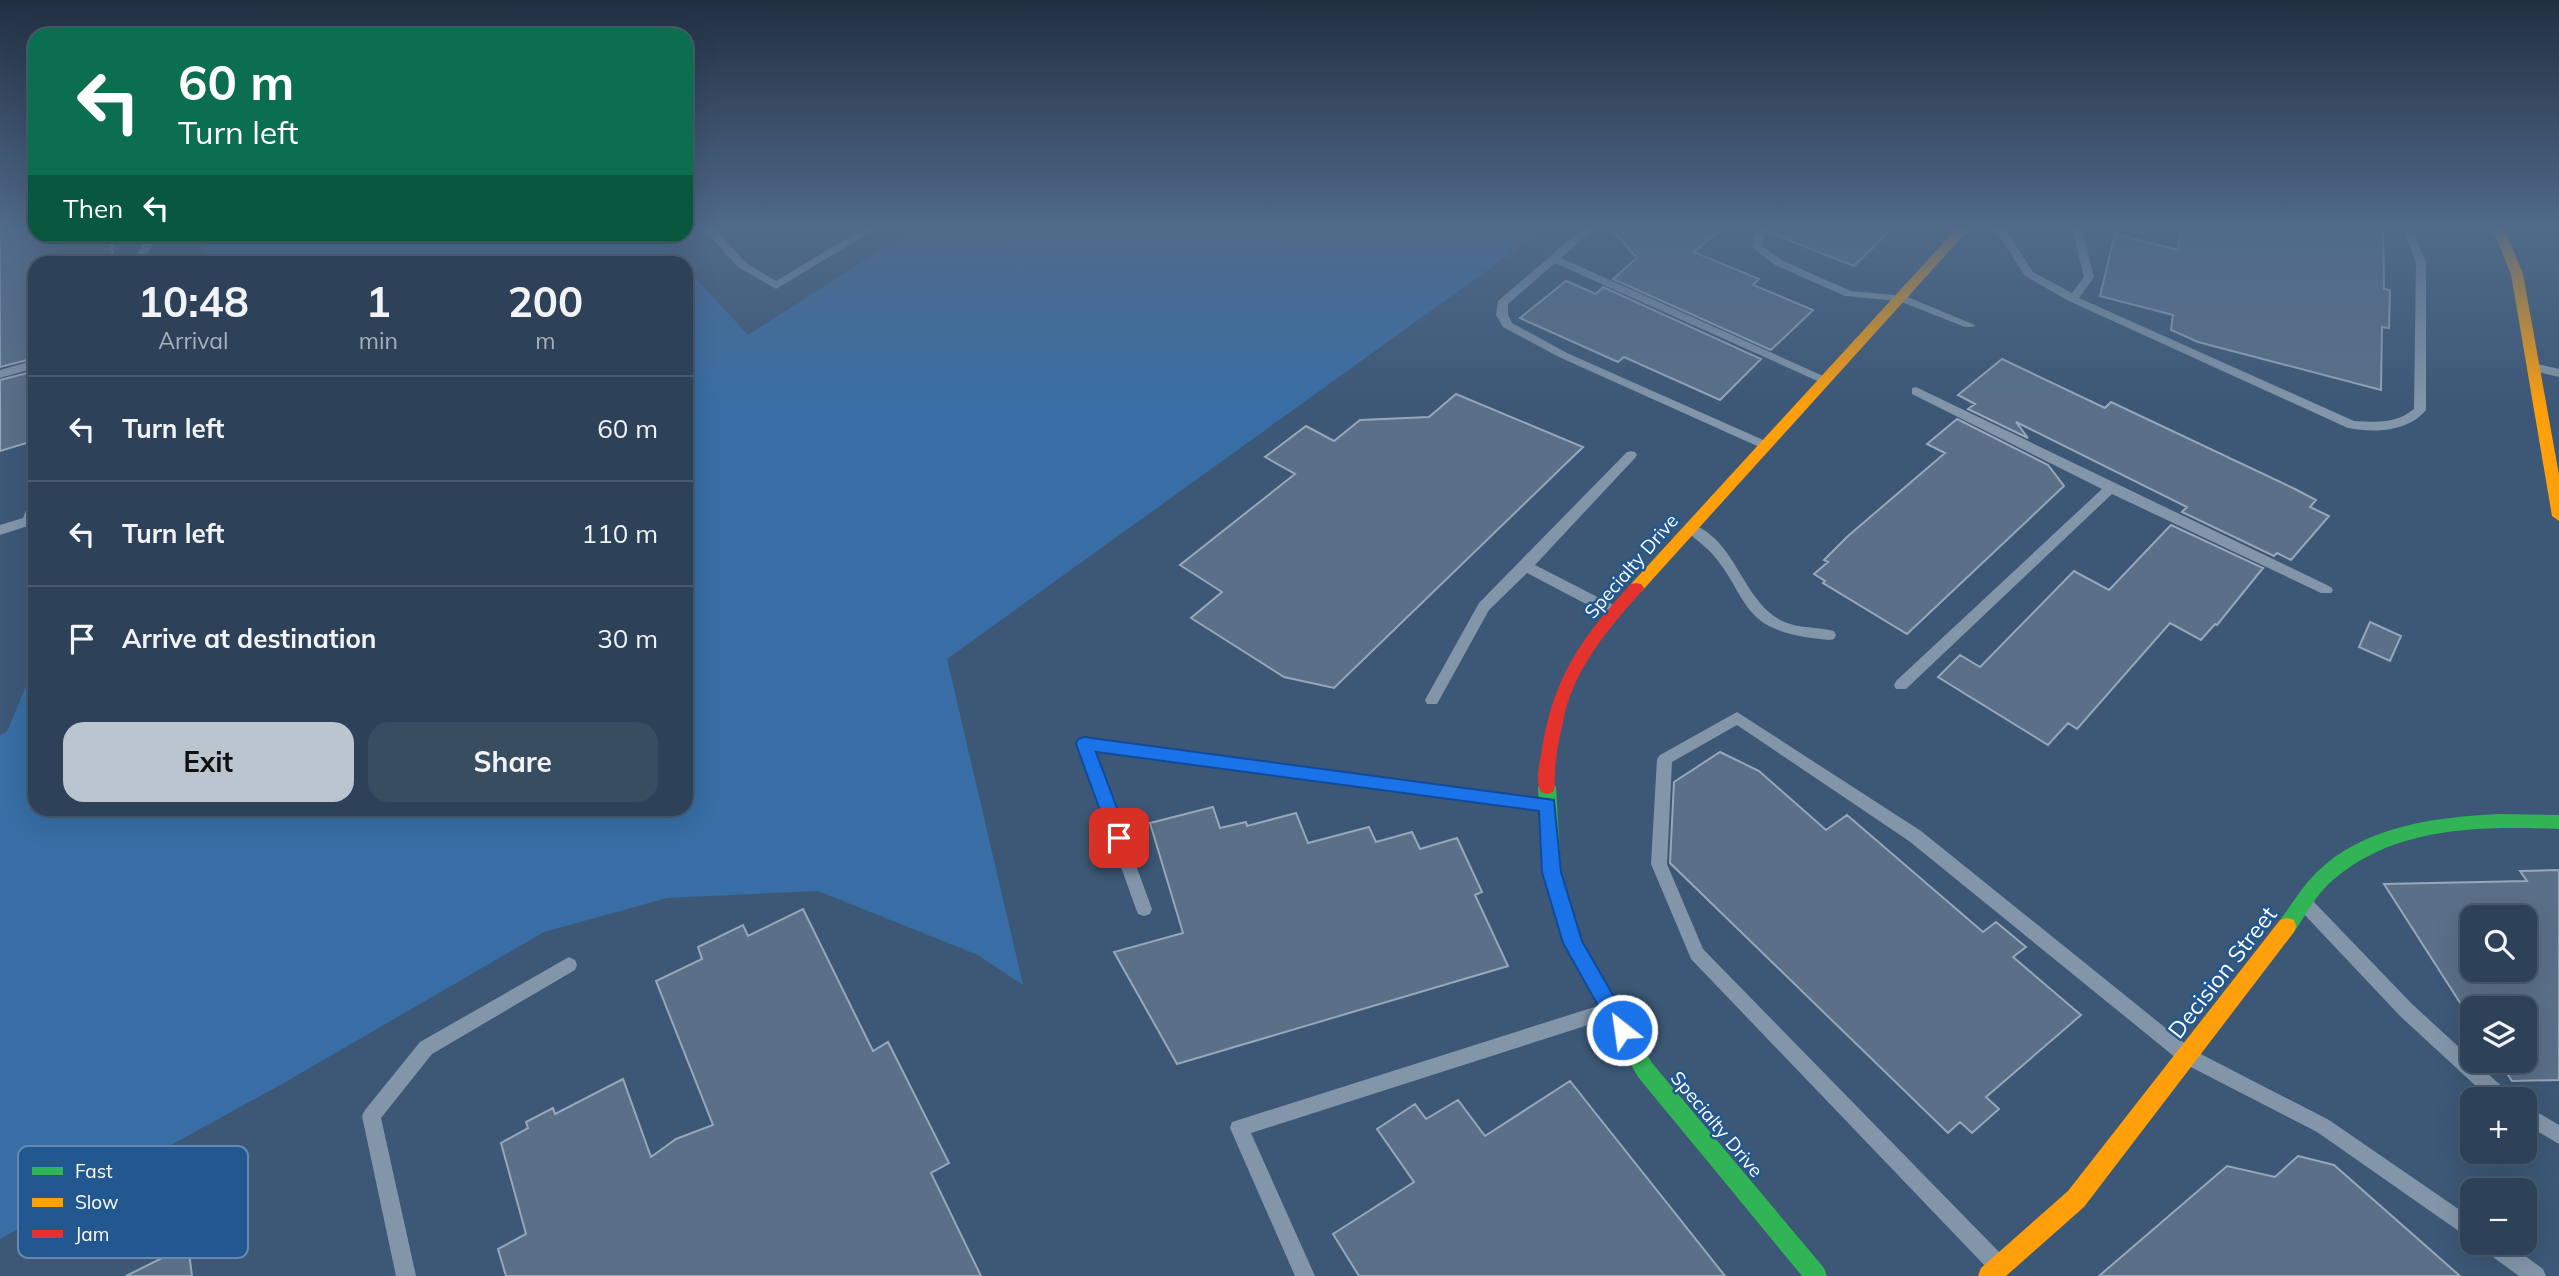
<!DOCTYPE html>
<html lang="en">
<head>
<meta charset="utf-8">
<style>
	body { margin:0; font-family:Mulish,sans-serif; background:#394d61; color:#f1f3f6; height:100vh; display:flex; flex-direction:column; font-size:26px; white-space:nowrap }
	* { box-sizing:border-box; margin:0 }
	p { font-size:23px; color:#a7b0ba }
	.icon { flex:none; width:38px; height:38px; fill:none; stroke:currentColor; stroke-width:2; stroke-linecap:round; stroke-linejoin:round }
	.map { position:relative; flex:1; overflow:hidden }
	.details { position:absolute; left:28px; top:256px; width:665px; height:560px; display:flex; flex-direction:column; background:#2d4258; border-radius:21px; box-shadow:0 7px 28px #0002,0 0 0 2px #485b6e }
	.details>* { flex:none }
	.guide { position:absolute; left:28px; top:28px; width:665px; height:214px; border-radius:21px; box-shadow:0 7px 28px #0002,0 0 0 2px #485b6e; background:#0b6e4f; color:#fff; overflow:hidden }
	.controls { position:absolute; left:2460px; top:905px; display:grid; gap:14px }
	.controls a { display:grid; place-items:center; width:77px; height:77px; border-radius:14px; background:#2d4258; box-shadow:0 7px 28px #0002,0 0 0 2px #485b6e; font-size:35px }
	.pin { position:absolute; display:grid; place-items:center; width:60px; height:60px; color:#fff; margin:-30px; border-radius:14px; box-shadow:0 4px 10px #0006 }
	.me { position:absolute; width:77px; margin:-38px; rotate:330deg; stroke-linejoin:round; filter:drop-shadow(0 0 5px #0008) }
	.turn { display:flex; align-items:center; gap:24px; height:147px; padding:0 35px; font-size:32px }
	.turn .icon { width:91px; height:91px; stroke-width:2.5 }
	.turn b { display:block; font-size:49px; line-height:60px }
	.then { display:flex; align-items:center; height:66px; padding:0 35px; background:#0003; gap:14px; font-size:26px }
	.eta { display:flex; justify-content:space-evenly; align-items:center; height:119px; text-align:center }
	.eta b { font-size:42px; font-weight:700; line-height:49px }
	.cta { display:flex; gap:14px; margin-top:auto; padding:14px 35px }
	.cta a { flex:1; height:80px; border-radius:21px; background:#bbc5cf; color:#111; font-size:28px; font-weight:700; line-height:80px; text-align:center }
	.cta a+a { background:#394d61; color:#f1f3f6 }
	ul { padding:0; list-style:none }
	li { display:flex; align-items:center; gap:21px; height:105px; padding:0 35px; border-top:2px solid #485b6e }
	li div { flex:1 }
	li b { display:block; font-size:26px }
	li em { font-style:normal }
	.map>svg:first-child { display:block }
	.green { fill:#386ea5 }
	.building { fill:#5a7088; stroke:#98a7b8; stroke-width:2; fill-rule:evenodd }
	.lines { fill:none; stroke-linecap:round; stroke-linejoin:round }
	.lane { fill:#8396a9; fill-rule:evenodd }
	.fast { fill:#30b455; fill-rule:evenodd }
	.slow { fill:#ff9f0a; fill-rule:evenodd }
	.jam { fill:#e5322d; fill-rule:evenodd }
	.route { fill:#1a73e8; stroke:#114b97; stroke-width:2 }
	.labels { text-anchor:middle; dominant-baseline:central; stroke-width:5; stroke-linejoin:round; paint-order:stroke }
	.street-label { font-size:19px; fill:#fff; stroke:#23578f }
	.near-street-label { font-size:23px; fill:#fff; stroke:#23578f }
	.key { fill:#23578f; stroke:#6589b1; stroke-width:2 }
	.key-label { font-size:19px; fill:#fff }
</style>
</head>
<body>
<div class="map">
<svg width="2559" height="1276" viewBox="0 0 2559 1276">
	<rect width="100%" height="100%" fill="#3c5876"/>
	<path class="green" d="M916,228h630l-599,431 76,326 -45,-30 -160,-64 -151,7 -123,34 -262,152 -282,155v-504l7,-3 28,-68v144h651v-540l62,67z
		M212,235h443l26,27h-480z"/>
	<path class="building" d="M0,228h32l1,6h77l4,28h-79v96l-35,9z
		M1610,228h112l-28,24 65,27 -6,6 60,25 -42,40 -158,-71 24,-21z
		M1773,228h120l-39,38 -84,-33z
		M2182,228h201l1,61 6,1 -1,38 -7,-1 -1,63 -183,-48 -27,-12 2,-15 -73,-19 15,-62 63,16z
		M1566,281l30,13 7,-7 158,72 -41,41 -96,-43 -6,5 -98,-44z
		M2002,359l103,49 6,-6 184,87 21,11 -6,7 19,9 -38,44 -14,-7 -3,3 -92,-44 5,-5 -171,-85 12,16 -60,-29 7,-5 -17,-9z
		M35,371v63l-5,8 -30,9v-71z
		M1456,394l127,53 -249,241 -50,-11 -93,-59 31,-26 -42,-27 115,-91 -30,-17 41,-31 28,15 26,-21 69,-3z
		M1957,419l91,46 16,21 -157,148 -84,-51 2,-2 -11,-7 14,-12 -4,-2 24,-24 97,-83 -18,-9z
		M2171,525l92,43 -46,57 -2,-1 -14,16 -31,-17 -93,106 -9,-6 -20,22 -110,-68 22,-22 20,12 94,-96 35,19z
		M2370,622l31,14 -11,25 -31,-14z
		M1720,752l39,19 67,59 21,-15 136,117 13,-10 30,25 -13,10 68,58 -95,82 13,12 -27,24 -12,-11 -12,11 -278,-270 4,-81z
		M1213,807l7,21 26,-6 1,4 49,-13 12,30 61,-16 7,15 36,-10 8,17 37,-11 25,54 -7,3 33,71 -331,98 -63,-112 69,-19 -33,-110z
		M2559,870v210l-47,1 -14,-21h27v-52h-52v15l-89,-139 143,-3 -7,-10zM2473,917h52v53h-52z
		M803,909l70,142 15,-9 61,121 -18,10 50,103h-475l-8,-27 28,-15 -25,-91 27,-15 -2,-6 27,-14 2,6 68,-35 28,78 25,-18 37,-14 -57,-144 46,-22 -4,-12 45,-22 5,11z
		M1570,1081l155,195h-366l-26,-42 81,-52 -37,-53 38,-25 11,15 32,-19 27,36z
		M2298,1156l36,9 126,111h-361l128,-110 48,11z
		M188,1245l4,31h-66z"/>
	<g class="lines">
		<path class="lane" d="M703,228h11l32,35 30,18 88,-53h13l-101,61 -38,-22z
			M1583,228h12l-34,30 271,122 -6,4 -4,-1 -267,-120 -47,41v11l4,8 55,30 203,90 2,3 -6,4 -207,-93 -56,-30 -7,-12 2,-14z
			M1759,228h12l-7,7 -2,11 21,15 68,30 54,5 70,29 -2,2h-8l-66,-26 -54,-5 -70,-31 -23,-18 2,-13z
			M1987,228l19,2 27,42 39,21 12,-16 -12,-49h10l12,49 -15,21 275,123c22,1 42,3 60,-12l2,-147 -14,-34h10l14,34v148c-18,22 -52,23 -78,18l-279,-127 -44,-25 -27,-42z
			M148,234h10l-15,28h-10z
			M35,360v8l-35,10v-8z
			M2533,363l26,6v8l-30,-7v-6z
			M1916,387l415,200 2,3 -2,3h-10l-209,-99 -206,195h-10l-2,-4 2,-4 206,-192 -190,-95v-6z
			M1631,451l4,1 2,3 -2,3 -100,107 84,43 2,4 -2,4h-10l-82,-43 -38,37 -52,94h-10l-2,-4 54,-97 148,-151z
			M35,498l-1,26 -34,11v-10l23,-7 6,-16z
			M1691,524c43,14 50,71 86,94 17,11 38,8 57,13l2,4 -2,4 -5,1c-20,-2 -39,-4 -58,-13 -26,-12 -34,-41 -50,-62 -9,-14 -22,-23 -35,-34l-2,-3 2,-3z
			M1737,712l184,119 272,219 136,70 144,99v22l-156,-109 -136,-70 -272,-221 -172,-116 -65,37 -5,102 36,85 298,305 3,7 -3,7 -7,3 -7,-3 -296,-309 -2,-5 -38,-90 6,-105 3,-4z
			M1084,738l459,61 5,1 3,5 -3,5 -5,1 -449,-60 58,158 -2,5 -6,2 -6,-2 -2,-5 -59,-165 2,-4z
			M2308,900l6,2 98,102 97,89 3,6h-22l-90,-83 -98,-104 -2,-5 2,-5z
			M569,957l6,3 2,5 -2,5 -143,84 -51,64 35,158h-20l-34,-160 3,-6 55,-68z
			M1607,1003l6,2 3,6 -3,6 -6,2 -356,114 64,143h-20l-65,-148 2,-6z
			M2525,1105l34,20v19l-34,-20z
			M2480,1242h26l37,27 3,7h-27l-37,-27z"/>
		<path class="fast" d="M1547,780l6,2 3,5 5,85 21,69 70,122 172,205 3,8h-25l-164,-199 -72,-128 -23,-77 -5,-85 3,-5z
			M2499,814l60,1v14c-78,-3 -164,-3 -226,51 -17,14 -27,35 -39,52l-7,2 -7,-2 -2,-6 2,-6c12,-16 22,-33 36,-47 47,-47 120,-56 183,-59z"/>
		<path class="slow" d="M1957,228h13l-329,364h-10l-3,-4 3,-4z
			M2492,228h12l19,46 36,201v46l-7,-5 -41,-242z
			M2287,918l7,2 2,6 -2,6 -210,275 -78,69h-28l3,-8 87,-77 212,-271z"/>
		<path class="jam" d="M1636,583l5,1 3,4 -3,4c-33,37 -69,79 -78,130 -4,17 -8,36 -8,54 -1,7 1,10 -2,16l-6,2 -6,-2c-6,-12 -2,-25 0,-37 11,-76 39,-116 90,-171z"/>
	</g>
	<linearGradient id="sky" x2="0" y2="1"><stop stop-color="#213041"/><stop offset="0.56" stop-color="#506a8a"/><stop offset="1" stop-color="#506a8a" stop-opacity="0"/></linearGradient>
	<rect width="2559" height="407" fill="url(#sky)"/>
	<path class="route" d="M1084,737l470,63 7,72 21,69 47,82 3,7 -3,6 -7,3 -7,-3 -52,-93 -21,-71 -3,-61 -443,-59 32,86 -3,6 -6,2 -7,-2 -2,-6 -34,-94 2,-5z"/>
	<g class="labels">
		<g class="street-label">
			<text transform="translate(1631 566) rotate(-49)">Specialty Drive</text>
			<text transform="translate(1717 1124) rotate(50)">Specialty Drive</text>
		</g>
		<g class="near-street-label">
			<text transform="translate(2222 972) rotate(-52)">Decision Street</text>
		</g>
	</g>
	<rect x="18" y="1146" width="230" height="112" rx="10" class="key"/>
	<rect x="32" y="1167" width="31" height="8" fill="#30b455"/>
	<rect x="32" y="1198" width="31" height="9" fill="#ff9f0a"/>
	<rect x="32" y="1230" width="31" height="8" fill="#e5322d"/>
	<g class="key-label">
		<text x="75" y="1178">Fast</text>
		<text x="75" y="1209">Slow</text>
		<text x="75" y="1241">Jam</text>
	</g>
</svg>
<div class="controls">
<a><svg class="icon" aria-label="search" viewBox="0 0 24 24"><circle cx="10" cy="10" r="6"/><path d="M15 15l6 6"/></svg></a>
<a><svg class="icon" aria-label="layers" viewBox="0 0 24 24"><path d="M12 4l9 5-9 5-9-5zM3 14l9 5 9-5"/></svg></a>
<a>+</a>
<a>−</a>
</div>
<div class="pin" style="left:1119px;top:838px;background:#d93025"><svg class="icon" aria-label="arrive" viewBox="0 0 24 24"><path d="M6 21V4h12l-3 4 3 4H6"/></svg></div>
<svg class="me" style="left:1622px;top:1030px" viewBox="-20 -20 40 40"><circle r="17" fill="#1a73e8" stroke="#fff" stroke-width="3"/><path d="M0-11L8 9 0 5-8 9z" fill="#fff"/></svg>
<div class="guide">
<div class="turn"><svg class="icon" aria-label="left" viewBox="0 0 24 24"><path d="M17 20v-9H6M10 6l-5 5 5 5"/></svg><div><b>60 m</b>Turn left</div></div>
<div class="then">Then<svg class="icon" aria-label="left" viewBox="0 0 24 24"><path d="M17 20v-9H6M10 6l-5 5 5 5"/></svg></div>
</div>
<section class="details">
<div class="eta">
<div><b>10:48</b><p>Arrival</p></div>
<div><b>1</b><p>min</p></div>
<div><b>200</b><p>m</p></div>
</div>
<ul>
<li><svg class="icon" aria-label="left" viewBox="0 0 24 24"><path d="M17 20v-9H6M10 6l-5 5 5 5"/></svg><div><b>Turn left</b></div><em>60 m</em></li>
<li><svg class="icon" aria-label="left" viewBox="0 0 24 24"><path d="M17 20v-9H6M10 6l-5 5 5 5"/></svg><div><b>Turn left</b></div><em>110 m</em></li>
<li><svg class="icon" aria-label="arrive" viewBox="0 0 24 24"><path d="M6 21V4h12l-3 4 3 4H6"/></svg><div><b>Arrive at destination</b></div><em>30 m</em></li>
</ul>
<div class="cta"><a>Exit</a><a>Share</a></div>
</section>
</div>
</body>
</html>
